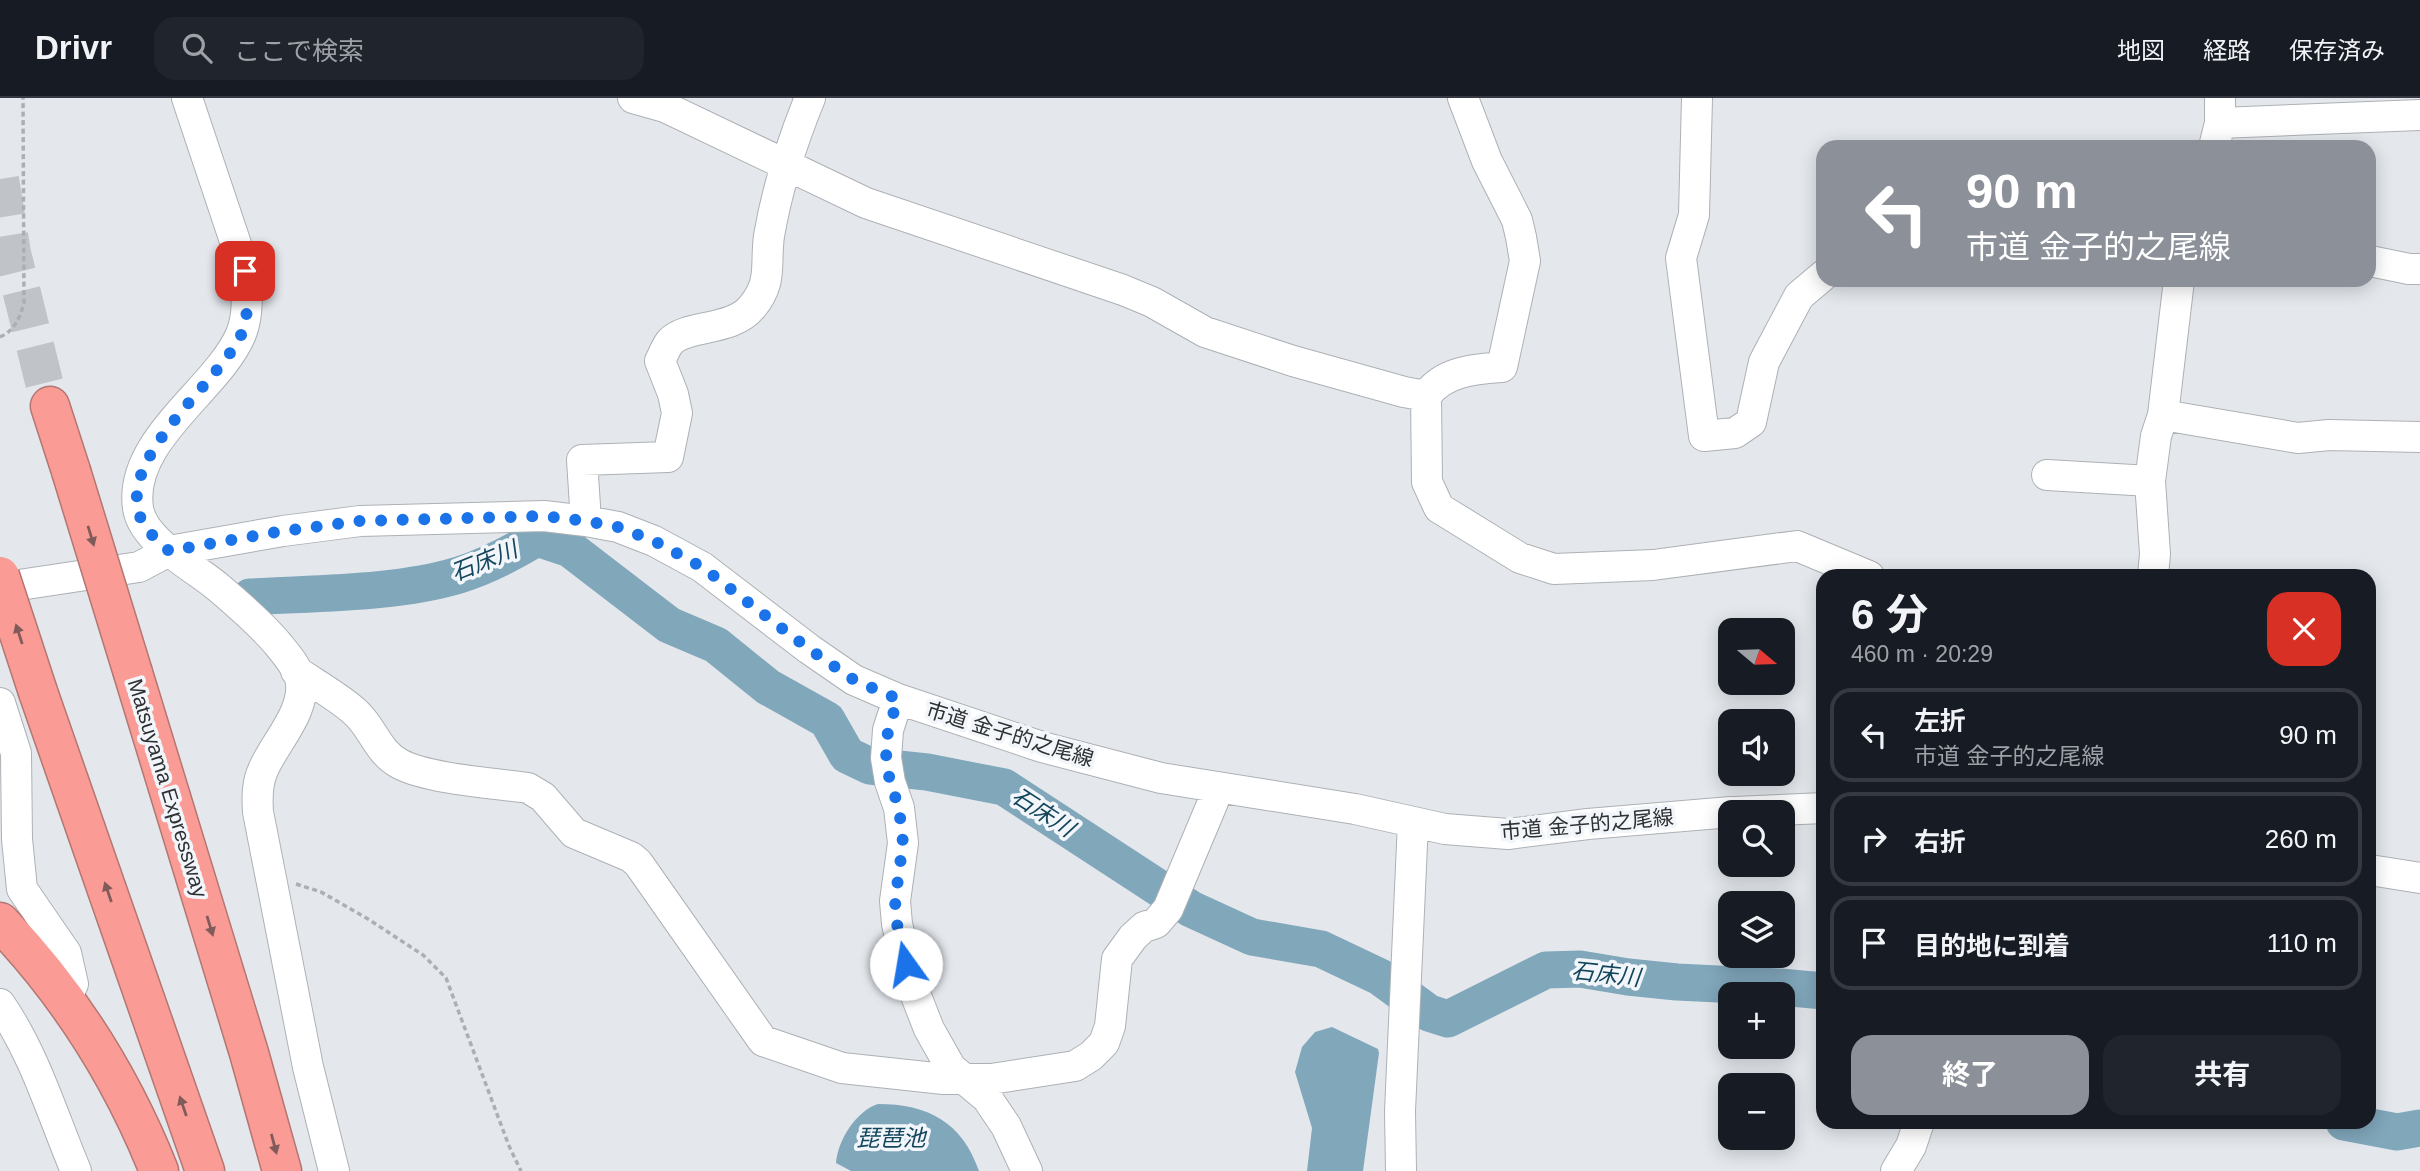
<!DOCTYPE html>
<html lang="ja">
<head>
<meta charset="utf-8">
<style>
	body { margin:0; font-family:Helvetica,"Noto Sans JP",sans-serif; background:#20242c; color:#f1f3f6; height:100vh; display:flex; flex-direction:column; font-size:26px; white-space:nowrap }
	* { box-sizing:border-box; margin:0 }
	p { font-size:23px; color:#9ea1a6 }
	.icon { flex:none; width:38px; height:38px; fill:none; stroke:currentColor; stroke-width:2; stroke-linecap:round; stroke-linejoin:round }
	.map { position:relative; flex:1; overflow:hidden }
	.drawer { position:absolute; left:1816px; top:471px; width:560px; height:560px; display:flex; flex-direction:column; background:#171b24; border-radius:21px; box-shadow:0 4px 18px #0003 }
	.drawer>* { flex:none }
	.guide { position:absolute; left:1816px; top:42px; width:560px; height:147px; border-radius:21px; box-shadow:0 4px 18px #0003; background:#8c9099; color:#fff; overflow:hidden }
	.needle { width:46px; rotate:109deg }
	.fabs { position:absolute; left:1718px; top:520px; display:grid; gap:14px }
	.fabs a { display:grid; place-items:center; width:77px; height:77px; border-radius:14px; background:#171b24; box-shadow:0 4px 18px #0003; font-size:35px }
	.pin { position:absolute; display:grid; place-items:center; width:60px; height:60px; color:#fff; margin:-30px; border-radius:14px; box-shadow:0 4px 10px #0006 }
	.me { position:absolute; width:77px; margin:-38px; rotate:347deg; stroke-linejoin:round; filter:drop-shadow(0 0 5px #0008) }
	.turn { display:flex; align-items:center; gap:24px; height:147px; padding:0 35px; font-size:32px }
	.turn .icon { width:91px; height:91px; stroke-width:2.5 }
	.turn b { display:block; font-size:49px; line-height:60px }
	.round { display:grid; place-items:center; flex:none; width:74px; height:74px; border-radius:21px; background:#20242c }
	.summary { display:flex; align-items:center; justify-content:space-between; height:119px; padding:0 35px }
	h1 { font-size:42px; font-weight:700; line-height:52px }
	.cta { display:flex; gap:14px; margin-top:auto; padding:14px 35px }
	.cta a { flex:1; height:80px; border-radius:21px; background:#8c9099; color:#fff; font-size:28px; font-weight:700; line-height:80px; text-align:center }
	.cta a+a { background:#20242c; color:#f1f3f6 }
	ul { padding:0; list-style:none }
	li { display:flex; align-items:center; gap:21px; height:94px; margin:0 14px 10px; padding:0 21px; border:4px solid #363941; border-radius:21px }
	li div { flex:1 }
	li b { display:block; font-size:26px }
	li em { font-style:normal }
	header { display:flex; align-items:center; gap:42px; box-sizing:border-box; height:98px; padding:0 35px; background:#171b24; border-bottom:2px solid #363941 }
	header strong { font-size:33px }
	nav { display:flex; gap:38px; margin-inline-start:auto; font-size:24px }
	.search { width:490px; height:63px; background:#20242c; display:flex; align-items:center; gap:18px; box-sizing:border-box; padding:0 24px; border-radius:21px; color:#9ea1a6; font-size:26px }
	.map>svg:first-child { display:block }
	.water { fill:#81a7bb }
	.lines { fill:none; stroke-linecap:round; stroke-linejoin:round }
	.river { stroke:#81a7bb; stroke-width:37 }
	.highway-tunnel { stroke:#c0c3c8; stroke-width:38; stroke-dasharray:38 19; stroke-linecap:butt }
	.minor-casing { stroke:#adb1b5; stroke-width:32 }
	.highway-casing { stroke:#b37672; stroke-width:41 }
	.path { stroke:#abafb3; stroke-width:3.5; stroke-dasharray:5 3.5; stroke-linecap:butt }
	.minor { stroke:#fff; stroke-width:30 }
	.highway { stroke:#fa9c95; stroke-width:38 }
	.highway-bridge-casing { stroke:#b37672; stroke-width:41; stroke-linecap:butt }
	.highway-bridge { stroke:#fa9c95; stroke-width:38 }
	.oneway { fill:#805b5a }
	.route { stroke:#1a73e8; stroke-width:12; stroke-dasharray:0 21.6 }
	.labels { text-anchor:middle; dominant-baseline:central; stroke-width:7; stroke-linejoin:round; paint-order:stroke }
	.street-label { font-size:21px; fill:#2e3032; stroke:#f2f6fa }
	.water-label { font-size:23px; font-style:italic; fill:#13465c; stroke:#f2f6fa }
</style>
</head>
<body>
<header>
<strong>Drivr</strong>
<div class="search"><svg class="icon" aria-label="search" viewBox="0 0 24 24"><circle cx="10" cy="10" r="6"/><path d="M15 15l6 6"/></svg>ここで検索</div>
<nav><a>地図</a><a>経路</a><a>保存済み</a></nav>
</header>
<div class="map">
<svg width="2420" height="1073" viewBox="0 0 2420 1073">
	<rect width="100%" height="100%" fill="#e4e8ed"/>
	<path class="water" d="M1332,929l46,22 1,4 -16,118h-56l5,-43 -17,-56 7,-25 13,-15z
		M878,1006c50,0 84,18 101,67h-128l-15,-8c2,-23 20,-52 42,-59z"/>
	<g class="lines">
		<path class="river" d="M250,499c66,-4 146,-3 209,-22 28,-9 53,-22 78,-37l33,11 99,76 47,20 52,42 59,33 20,35 23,11 57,6 77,15 187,122 61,28 69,12 59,28 49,36 19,6 98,-49 34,-1 48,8 49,5 103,5 44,4
			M2344,1024l53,10 23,-4"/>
		<path class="highway-tunnel" d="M0,81l12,74 38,153"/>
		<defs>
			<path id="minor" d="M187,0l58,173c2,20 4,43 -4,63 -23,55 -113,106 -103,174 5,34 57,59 81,80 20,17 41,35 58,55 8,10 19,22 23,35 8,32 -26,65 -37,92 -6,13 -6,27 -5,42l50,255 26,104
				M633,0l32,9 201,96 257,87 29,12 53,30 88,29 111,31 22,4
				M1463,0l24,63 30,59 4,17 4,24 -23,106c-27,2 -59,4 -76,29l1,86 12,26 81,50 34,11 99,-4 144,-19 72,30
				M1697,0l-3,117 -13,43 23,178 31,-3 16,-11 13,-60 35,-66 25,-21
				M2220,25l200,-8
				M2214,49l6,-24v-25
				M2370,163l39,8h11
				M2163,317l135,23 31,-3 91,2
				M2047,377l103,6
				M586,423l-4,-61 86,-3 9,-44 -4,-19 -13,-33c3,-6 6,-14 10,-19 16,-18 62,-10 82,-35 21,-25 13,-42 17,-71 8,-47 23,-94 41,-138
				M2153,478l2,-22 -5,-73 6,-45 7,-21 16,-135
				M0,490l139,-21 30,-16 114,-20 77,-10 184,-5 42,5 32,6 36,14 48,26 107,82 45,31 44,19 144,48 119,31 194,31 90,20 63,5 80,-10 143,-12
				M296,573c19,13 41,25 58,40 19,16 23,41 46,53 29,15 93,19 128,24l15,9 31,36 57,24 7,6 125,178 79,27 102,11h47l84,-13 16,-10 13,-13 6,-17 7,-67 16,-22 11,-10 12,-4 12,-14 45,-107
				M898,601l-10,31 -2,28 4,24 9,26 4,35 -8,58 2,23 14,59 18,46 22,39 36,30 19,28 21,45
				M0,605l16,50 1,86 5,50 44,64 7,31 -7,15
				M1735,714l89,-4
				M2370,772l50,8
				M0,906c35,51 52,110 76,167
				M1401,1073l-1,-60 13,-289
				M1896,1073l15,-25 8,-24"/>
			<path id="highway" d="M50,308l21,65
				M133,575l116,380 33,118
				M38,594l167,479
				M0,824c69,72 122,156 159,249"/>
		</defs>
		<use href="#minor" class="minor-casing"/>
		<use href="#highway" class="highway-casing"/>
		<path class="path" d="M0,239c14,-6 20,-19 24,-34l-1,-205
			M296,786l25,8 47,27 55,36 23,23 63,168 12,25"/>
		<use href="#minor" class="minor"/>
		<use href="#highway" class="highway"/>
		<defs>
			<path id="highway-bridge" d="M71,373l62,202
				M0,478l38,116"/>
		</defs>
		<use href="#highway-bridge" class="highway-bridge-casing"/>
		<use href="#highway-bridge" class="highway-bridge"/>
	</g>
	<defs><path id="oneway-solid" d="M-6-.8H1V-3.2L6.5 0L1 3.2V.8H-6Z" transform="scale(1.75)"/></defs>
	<g class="oneway">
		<use href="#oneway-solid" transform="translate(91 438) rotate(73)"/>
		<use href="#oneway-solid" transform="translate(19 536) rotate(-108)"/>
		<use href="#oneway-solid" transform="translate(108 794) rotate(-109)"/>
		<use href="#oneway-solid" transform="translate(210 828) rotate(73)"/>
		<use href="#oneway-solid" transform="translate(183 1008) rotate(-109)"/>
		<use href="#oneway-solid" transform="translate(274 1046) rotate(75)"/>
	</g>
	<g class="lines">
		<path class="route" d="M245,173c2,20 5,44 -4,64 -23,50 -137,131 -95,193 6,8 16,16 23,23l114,-20 77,-10 184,-5 42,5 32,6 36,14 48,26 107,82 45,31 44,19 -10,31 -2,28 4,24 9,26 4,35 -8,58 2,23 9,40"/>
	</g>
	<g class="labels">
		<g class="street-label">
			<text transform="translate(1010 636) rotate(17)">市道 金子的之尾線</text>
			<text transform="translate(168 690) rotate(73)">Matsuyama Expressway</text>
			<text transform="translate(1587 726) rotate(-5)">市道 金子的之尾線</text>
		</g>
		<g class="water-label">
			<text transform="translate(484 463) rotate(-22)">石床川</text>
			<text transform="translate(1043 714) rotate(33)">石床川</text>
			<text transform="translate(1606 876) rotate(6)">石床川</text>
			<text x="891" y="1040">琵琶池</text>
		</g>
	</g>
</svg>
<div class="fabs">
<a><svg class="needle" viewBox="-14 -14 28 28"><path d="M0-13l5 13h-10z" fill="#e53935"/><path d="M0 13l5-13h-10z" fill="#9ea1a6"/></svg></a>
<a><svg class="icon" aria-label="sound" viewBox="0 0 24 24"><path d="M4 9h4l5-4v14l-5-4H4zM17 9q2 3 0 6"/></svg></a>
<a><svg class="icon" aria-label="search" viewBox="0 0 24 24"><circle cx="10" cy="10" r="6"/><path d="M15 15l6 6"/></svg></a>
<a><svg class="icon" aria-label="layers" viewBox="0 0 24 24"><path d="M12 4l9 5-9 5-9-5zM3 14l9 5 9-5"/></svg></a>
<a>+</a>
<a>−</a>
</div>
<div class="pin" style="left:245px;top:173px;background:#d93025"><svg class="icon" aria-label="arrive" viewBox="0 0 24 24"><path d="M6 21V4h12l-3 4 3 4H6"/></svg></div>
<svg class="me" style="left:906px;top:866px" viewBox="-20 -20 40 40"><circle r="19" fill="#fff"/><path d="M0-13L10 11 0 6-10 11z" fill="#1a73e8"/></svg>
<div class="guide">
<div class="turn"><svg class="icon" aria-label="left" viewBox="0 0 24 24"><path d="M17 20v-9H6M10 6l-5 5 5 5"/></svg><div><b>90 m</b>市道 金子的之尾線</div></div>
</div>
<section class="drawer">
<div class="summary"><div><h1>6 分</h1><p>460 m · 20:29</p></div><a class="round" style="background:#d93025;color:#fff"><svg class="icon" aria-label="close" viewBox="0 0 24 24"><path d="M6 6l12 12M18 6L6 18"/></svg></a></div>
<ul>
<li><svg class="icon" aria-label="left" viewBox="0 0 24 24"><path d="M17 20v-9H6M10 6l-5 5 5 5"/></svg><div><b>左折</b><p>市道 金子的之尾線</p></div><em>90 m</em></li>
<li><svg class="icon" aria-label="right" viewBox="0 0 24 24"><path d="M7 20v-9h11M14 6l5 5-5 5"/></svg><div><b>右折</b></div><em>260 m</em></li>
<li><svg class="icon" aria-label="arrive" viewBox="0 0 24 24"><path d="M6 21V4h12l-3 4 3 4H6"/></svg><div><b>目的地に到着</b></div><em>110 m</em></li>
</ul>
<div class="cta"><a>終了</a><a>共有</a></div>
</section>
</div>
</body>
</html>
